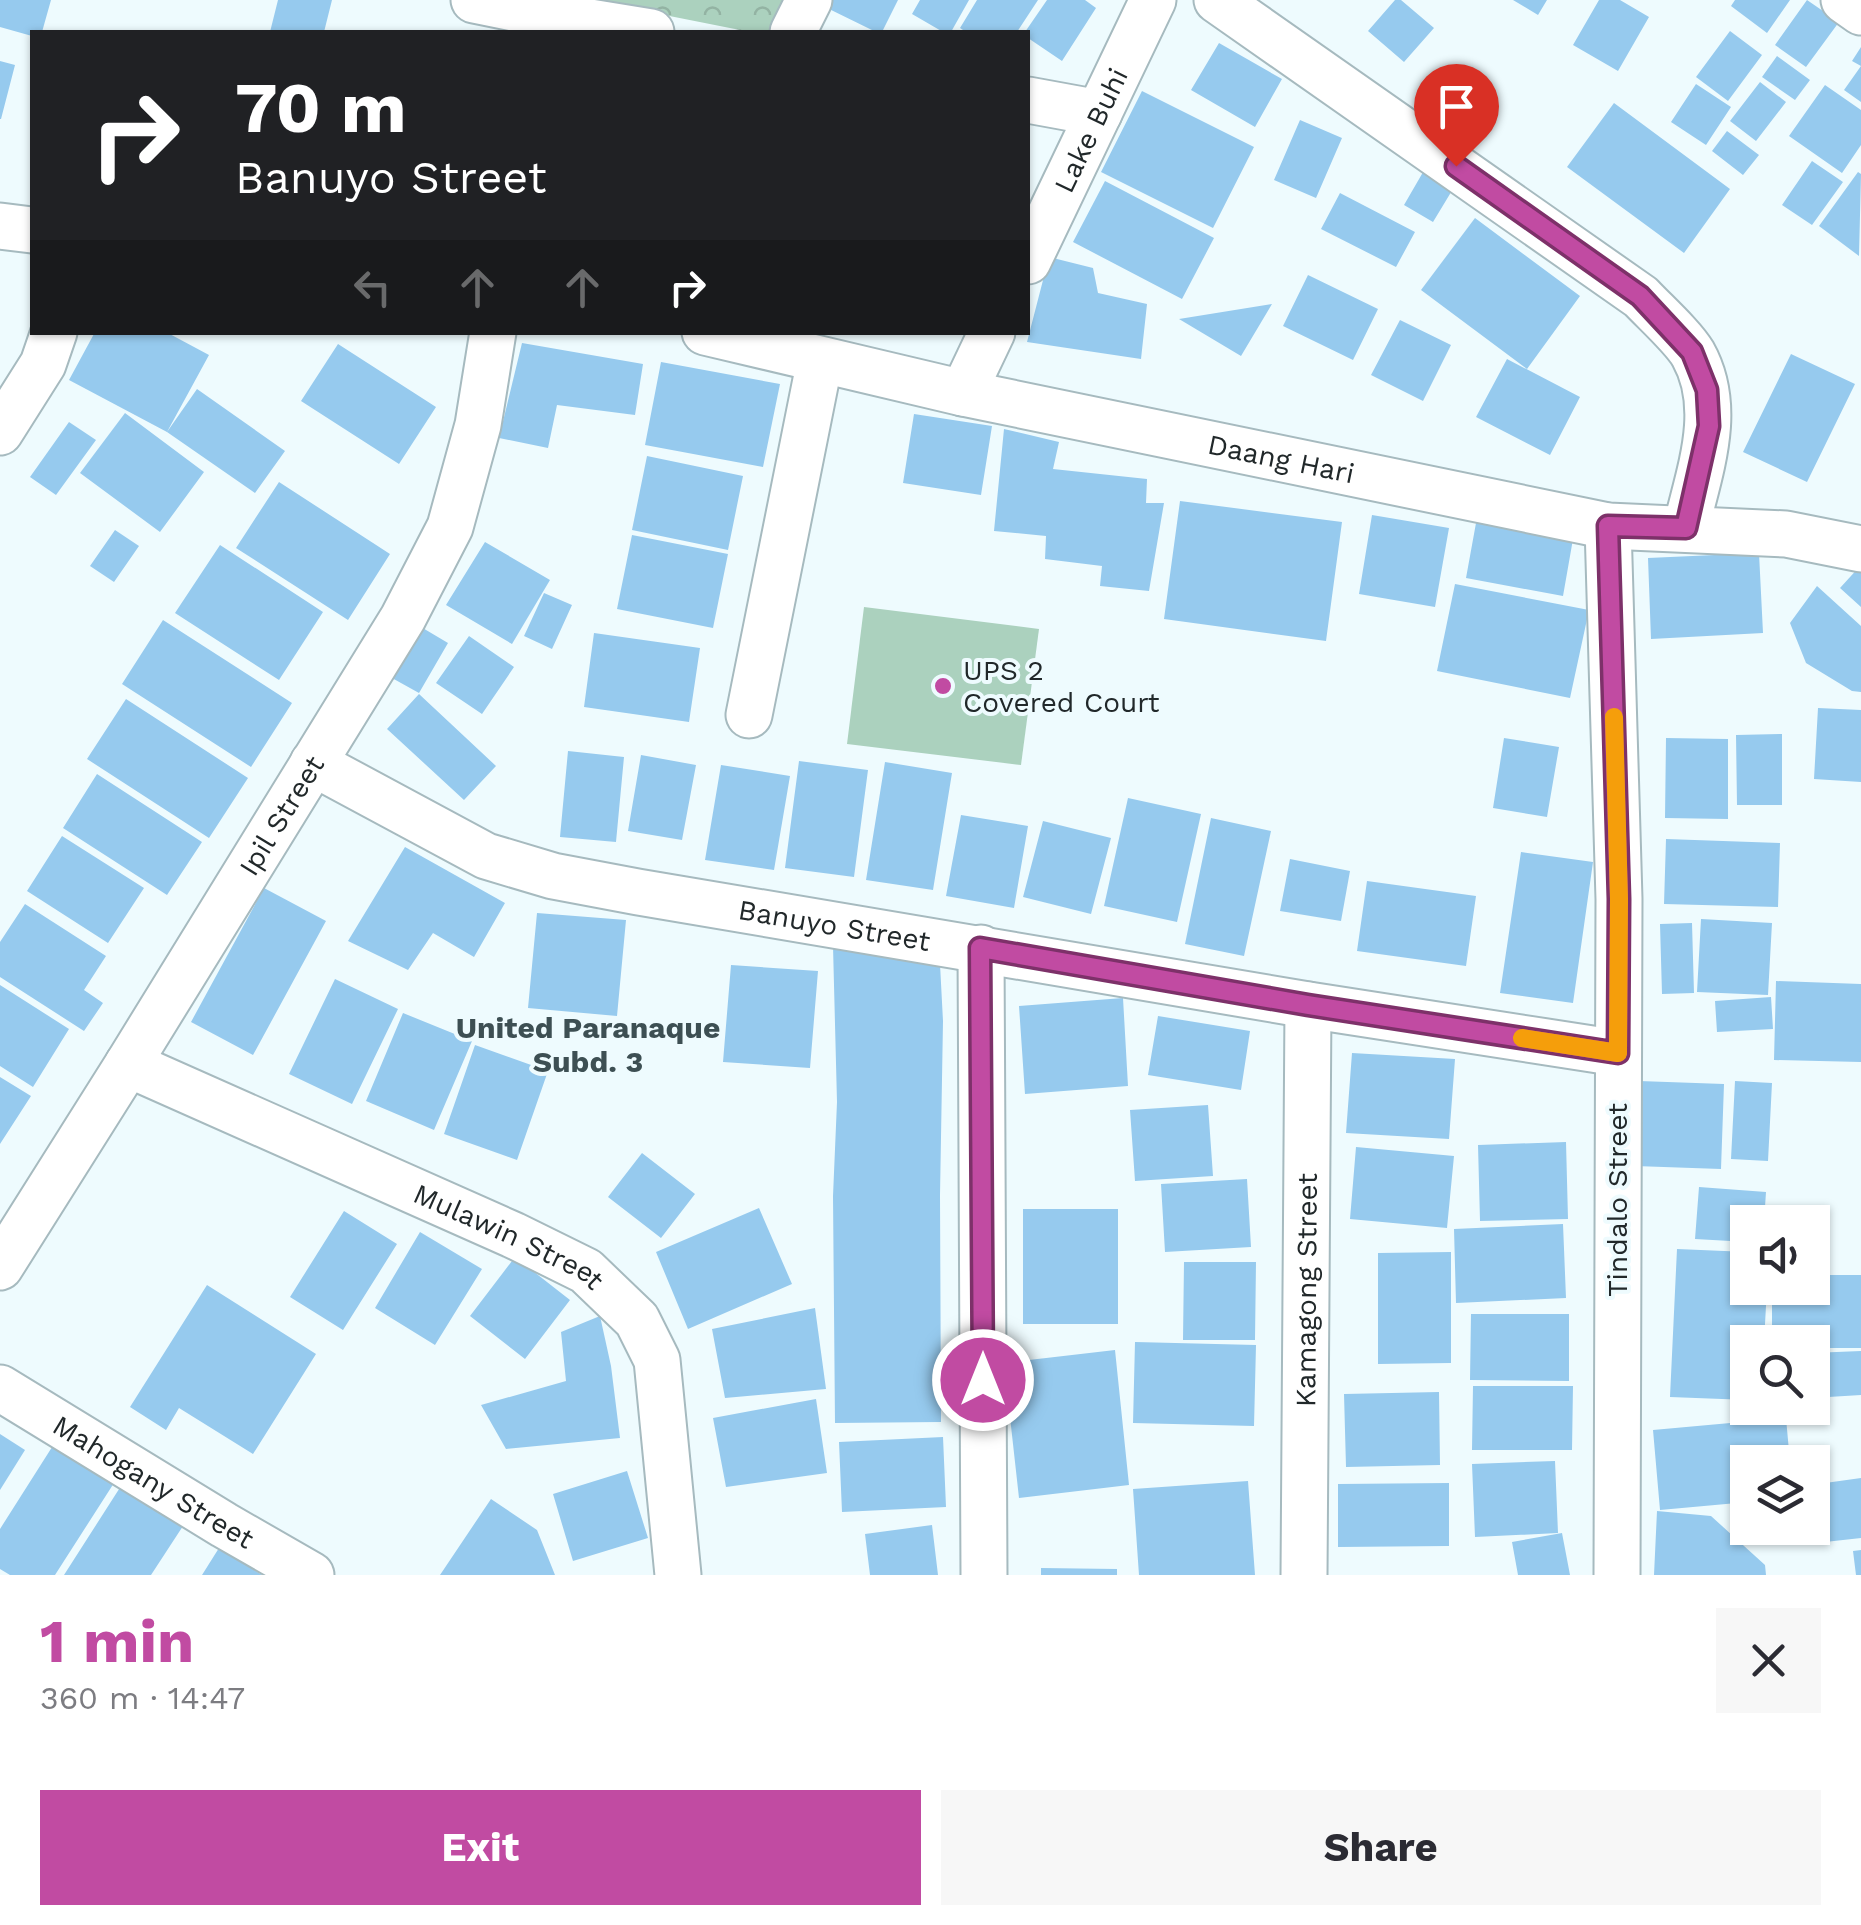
<!DOCTYPE html>
<html lang="en">
<head>
<meta charset="utf-8">
<style>
	body { margin:0; font-family:"Work Sans",sans-serif; background:#f7f7f7; color:#2b2b33; height:100vh; display:flex; flex-direction:column; font-size:38px; white-space:nowrap }
	* { box-sizing:border-box; margin:0 }
	p { font-size:32px; color:#7c7c81 }
	.icon { flex:none; width:55px; height:55px; fill:none; stroke:currentColor; stroke-width:2; stroke-linecap:round; stroke-linejoin:round }
	.map { position:relative; height:1575px; overflow:hidden }
	.side { display:flex; flex-direction:column; background:#fff; flex:1 }
	.side>* { flex:none }
	.banner { position:absolute; left:30px; top:30px; width:1000px; height:305px; border-radius:0px; box-shadow:0 2px 8px #0004; background:#202124; color:#fff; overflow:hidden }
	.fabs { position:absolute; left:1730px; top:1205px; display:grid; gap:20px }
	.fabs a { display:grid; place-items:center; width:100px; height:100px; border-radius:0px; background:#fff; box-shadow:0 2px 8px #0004; font-size:50px }
	.pin { position:absolute; display:grid; place-items:center; width:85px; height:85px; color:#fff; margin:-102px -42px; border-radius:50% 50% 50% 0; rotate:-45deg; box-shadow:0 0 10px #0007 }
	.pin .icon { rotate:45deg }
	.me { position:absolute; width:110px; margin:-55px; rotate:0deg; stroke-linejoin:round; filter:drop-shadow(0 0 8px #0008) }
	.turn { display:flex; align-items:center; gap:35px; height:210px; padding:0 40px; font-size:45px }
	.turn .icon { width:130px; height:130px; stroke-width:2.5 }
	.turn b { display:block; font-size:70px; line-height:85px }
	.lanes { display:flex; align-items:center; height:95px; padding:0 40px; background:#0003; justify-content:center; gap:50px; direction:ltr }
	.lanes .off { opacity:.35 }
	.round { display:grid; place-items:center; flex:none; width:105px; height:105px; border-radius:0px; background:#f7f7f7 }
	.head { display:flex; align-items:center; justify-content:space-between; height:170px; padding:0 40px }
	h1 { font-size:60px; font-weight:700; line-height:75px; color:#c14ba2 }
	.action { display:flex; gap:20px; margin-top:auto; padding:20px 40px }
	.action a { flex:1; height:115px; border-radius:0px; background:#c14ba2; color:#fff; font-size:40px; font-weight:700; line-height:115px; text-align:center }
	.action a+a { background:#f7f7f7; color:#2b2b33 }
	.map>svg:first-child { display:block }
	.grass { fill:#abd1be }
	.park { fill:url(#park-crowns) }
	.building { fill:#96caee }
	.lines { fill:none; stroke-linecap:round; stroke-linejoin:round }
	.minor-casing { stroke:#a6babf; stroke-width:49 }
	.minor { stroke:#fff; stroke-width:45 }
	.route-casing { stroke:#7d3169; stroke-width:25 }
	.route { stroke:#c14ba2; stroke-width:18 }
	.slow { stroke:#f59e0b; stroke-width:18 }
	.poi-dot { fill:#c14ba2; stroke:#eefbfe; stroke-width:4 }
	.labels { text-anchor:middle; dominant-baseline:central; stroke-width:8; stroke-linejoin:round; paint-order:stroke }
	.street-label { font-size:28px; fill:#21282a; stroke:#eefbfe }
	.poi-label { font-size:28px; fill:#21282a; stroke:#eefbfe; text-anchor:start }
	.neighbourhood-label { font-size:30px; font-weight:bold; fill:#3d4f53; stroke:#eefbfe }
</style>
</head>
<body>
<div class="map">
<svg width="1861" height="1575" viewBox="0 0 1861 1575">
	<defs>
		<pattern id="park-crowns" width="20" height="18" patternUnits="userSpaceOnUse" patternTransform="scale(2.5)"><rect width="20" height="18" fill="#abd1be"/><path d="M2 6a3 3 0 1 1 6 0M12 15a3 3 0 1 1 6 0" fill="none" stroke="#93b3a3"/></pattern>
	</defs>
	<rect width="100%" height="100%" fill="#eefbfe"/>
	<path class="grass" d="M864,607l175,22 -18,136 -174,-21z"/>
	<path class="park" d="M589,0h199l-17,32h-21z"/>
	<path class="building" d="M0,0h51l-9,32h-10v4l-32,-9z
		M278,0h54l-8,32h-54z
		M829,0h69l-16,32h-6l-51,-25z
		M920,0h49l-18,32h-8l-31,-18z
		M977,0h61l-21,32h-51l-6,-4z
		M1047,0h38l11,8 -34,53 -34,-23v-6h-3z
		M1395,0h6l33,28 -30,34 -36,-31z
		M1513,0h34l-9,15z
		M1599,0h21l29,17 -31,54 -45,-26z
		M1735,0h55l-23,33 -36,-27z
		M1807,0l32,22 -33,45 -31,-22z
		M1730,31l32,24 -34,46 -32,-24z
		M1219,43l63,36 -27,48 -64,-37z
		M1861,47v55l-17,-12 17,-24 -9,-5z
		M1777,56l33,24 -15,20 -33,-23z
		M0,61l15,4 -14,54h-1z
		M1760,82l26,20 -30,39 -26,-20z
		M1696,84l35,23 -25,38 -35,-23z
		M1825,85l36,25v35l-19,28 -53,-37z
		M1142,91l112,56 -41,81 -112,-56z
		M1614,103l116,86 -46,64 -117,-86z
		M1300,120l42,18 -26,60 -42,-18z
		M1727,131l32,24 -16,20 -31,-24z
		M1812,161l31,21 -31,43 -30,-20z
		M1426,167l30,17 -23,38 -29,-17z
		M1858,172l3,2 -2,82 -40,-30z
		M1105,181l109,57 -32,61 -109,-57z
		M1340,193l75,39 -19,35 -75,-38z
		M1475,218l105,78 -53,73 -106,-79z
		M1049,257l44,11 5,25 49,11 -6,55 -114,-17z
		M1308,275l70,34 -25,51 -70,-34z
		M1272,304l-31,52 -62,-37z
		M1400,320l51,25 -28,56 -52,-26z
		M95,332h71l43,23 -42,77 -98,-52z
		M522,343l121,21 -8,51 -78,-10 -9,43 -49,-10z
		M338,344l98,63 -37,57 -98,-63z
		M1791,354l64,30 -48,98 -64,-30z
		M1507,359l73,38 -30,58 -74,-38z
		M661,362l119,22 -17,83 -118,-22z
		M197,389l88,62 -30,42 -88,-61z
		M125,413l79,59 -44,60 -80,-59z
		M914,414l78,12 -11,69 -78,-12z
		M69,422l27,18 -40,55 -26,-18z
		M1004,429l55,13 -6,27 94,10 -1,24h18l-15,88 -49,-5 2,-20 -57,-7 1,-23 -52,-5z
		M647,456l96,20 -15,74 -96,-20z
		M279,482l111,72 -42,66 -112,-72z
		M1180,501l162,21 -16,119 -162,-22z
		M1372,515l77,13 -14,79 -76,-13z
		M1476,523l97,16 -10,57 -97,-18z
		M115,530l24,16 -25,36 -24,-16z
		M632,535l96,19 -15,74 -96,-19z
		M485,542l65,38 -38,64 -66,-39z
		M220,545l103,67 -44,68 -104,-67z
		M1759,553l4,80 -112,6 -3,-81z
		M1861,565v42l-21,-19z
		M1455,584l134,26 -19,88 -133,-27z
		M1817,586l44,40v66l-9,-1 -46,-28 -16,-40z
		M544,593l28,12 -20,44 -28,-13z
		M163,620l129,83 -41,64 -129,-83z
		M421,627l27,16 -29,50 -27,-15z
		M594,633l106,15 -11,74 -105,-15z
		M469,636l45,31 -32,47 -46,-31z
		M419,694l77,72 -32,34 -77,-71z
		M126,699l122,79 -39,60 -122,-79z
		M1818,708l43,2v72l-47,-3z
		M1782,734v71h-45l-1,-70z
		M1504,738l55,9 -12,70 -54,-9z
		M1666,738l62,1v80l-63,-1z
		M568,751l56,6 -8,85 -56,-5z
		M641,755l55,10 -14,75 -54,-9z
		M799,761l69,9 -14,107 -69,-9z
		M885,762l67,11 -19,117 -67,-10z
		M721,765l69,11 -16,94 -69,-10z
		M97,774l105,68 -35,53 -104,-67z
		M1128,798l73,16 -24,108 -73,-16z
		M961,815l67,11 -14,82 -68,-12z
		M1211,818l60,13 -27,125 -59,-12z
		M1043,821l68,17 -20,76 -68,-17z
		M62,836l82,52 -36,55 -81,-52z
		M1666,839l114,4 -2,64 -114,-3z
		M405,847l100,56 -31,54 -41,-24 -25,37 -60,-29z
		M1521,852l72,10 -20,141 -73,-10z
		M1290,859l60,12 -9,50 -61,-10z
		M1367,881l109,15 -10,70 -109,-15z
		M264,888l62,33 -73,134 -62,-33z
		M25,904l81,52 -22,34 19,13 -19,28 -84,-54v-35z
		M537,913l89,7 -9,96 -89,-8z
		M1701,919l71,4 -4,72 -71,-3z
		M1692,923l2,70 -32,1 -2,-70z
		M939,945l4,76 -3,174 1,227 -106,1 -2,-227 4,-94 -4,-156z
		M731,965l87,6 -8,97 -87,-6z
		M335,979l63,30 -46,95 -63,-30z
		M1776,981l85,3v78l-87,-2z
		M0,985l69,44 -36,58 -33,-21z
		M1771,997l2,32 -56,3 -2,-31z
		M1123,998l5,88 -103,8 -6,-88z
		M403,1013l69,28 -38,89 -68,-29z
		M1158,1016l92,15 -9,59 -93,-15z
		M475,1045l73,26 -31,89 -73,-26z
		M1352,1053l103,6 -6,80 -103,-6z
		M0,1077l31,19 -31,48z
		M1639,1081l85,3 -3,85 -86,-3z
		M1735,1081l37,2 -4,78 -37,-2z
		M1208,1105l5,71 -78,5 -5,-71z
		M1566,1142l2,77 -88,2 -2,-76z
		M1356,1147l98,9 -7,72 -97,-9z
		M642,1153l53,41 -34,44 -53,-41z
		M1247,1179l4,68 -86,5 -4,-68z
		M1699,1187l67,5 -2,30h-16v20l-53,-3z
		M759,1208l33,76 -104,45 -32,-77z
		M1023,1209h95v115h-95z
		M344,1211l53,33 -54,86 -53,-33z
		M1563,1224l3,74 -110,5 -2,-74z
		M420,1232l62,37 -47,76 -60,-37z
		M1677,1249l71,3v36h19l-3,54h-16v58l-78,-3z
		M1451,1252v111l-73,1v-111z
		M515,1257l55,43 -45,59 -55,-43z
		M1184,1262h72l-1,78h-72z
		M1812,1275h49v73h-49v-6h-40v-54h40z
		M207,1285l109,69 -63,100 -74,-46 -13,22 -36,-23z
		M815,1308l11,81 -101,9 -13,-69z
		M1471,1314h98v67l-99,-1z
		M600,1316l11,50 9,72 -114,11 -25,-44 85,-24 -5,-49z
		M1135,1342l121,3 -2,81 -121,-3z
		M1115,1350l14,135 -110,13 -15,-135z
		M1861,1351v44l-49,3v-45z
		M1473,1386h100l-1,64h-100z
		M1439,1392l1,73 -94,2 -2,-73z
		M816,1399l11,74 -101,14 -13,-69z
		M1786,1418l4,44h-42v40l-88,8 -7,-80z
		M0,1434l25,16 -25,40z
		M943,1437l3,70 -104,5 -3,-70z
		M54,1444l60,39 -59,92h-45l-10,-6v-40z
		M1555,1461l3,72 -83,4 -3,-73z
		M627,1471l21,67 -75,23 -20,-67z
		M1861,1478v60l-36,4 -7,-58z
		M1248,1481l7,94h-116l-6,-86z
		M1449,1483v63l-111,1v-63z
		M121,1486l62,40 -32,49h-87z
		M491,1499l46,31 18,45h-115z
		M1657,1511l54,5 54,49 1,10h-112z
		M932,1525l6,50h-68l-5,-41z
		M1562,1533l8,42h-52l-6,-33z
		M219,1548l43,27h-60z
		M1861,1550v25h-5l-3,-24z
		M1041,1568l76,1v6h-76z"/>
	<g class="lines">
		<defs>
			<g id="minor">
				<path d="M474,0l79,16 98,16"/>
				<path d="M1217,0l424,297c14,15 42,40 52,57 31,55 6,118 -7,174"/>
				<path d="M1844,0l17,12"/>
				<path d="M793,32l16,-32"/>
				<path d="M1028,100l71,13"/>
				<path d="M0,226l32,4"/>
				<path id="s1" d="M1028,261l125,-261"/>
				<path id="s2" d="M705,332l258,61 645,133 178,8 75,15"/>
				<path d="M963,393l29,-61"/>
				<path d="M0,432l43,-68 11,-32"/>
				<path d="M1608,526l11,373 -2,676"/>
				<path d="M749,715l71,-355"/>
				<path id="s3" d="M313,763l173,93 67,20 85,16 670,113 310,48"/>
				<path d="M981,948l3,627"/>
				<path id="s4" d="M128,1064l385,171 73,36 51,49 20,40 21,215"/>
				<path id="s5" d="M0,1267l128,-203 275,-446 47,-91 28,-102 15,-93"/>
				<path id="s6" d="M0,1388l224,137 87,50"/>
				<path id="s7" d="M1304,1575l4,-570"/>
			</g>
		</defs>
		<use href="#minor" class="minor-casing"/>
		<use href="#minor" class="minor"/>
	</g>
	<g class="lines">
		<defs>
			<path id="route" d="M983,1380l-3,-432 328,57 310,48 1,-154 -11,-373 78,2 23,-102 -2,-36 -15,-38 -52,-56 -184,-130"/>
		</defs>
		<use href="#route" class="route-casing"/>
		<use href="#route" class="route"/>
		<path class="slow" d="M1522,1038l96,15 1,-154 -5,-182"/>
	</g>
	<circle class="poi-dot" cx="943" cy="686" r="10"/>
	<g class="labels">
		<g class="street-label">
			<text stroke="none"><textPath href="#s1" startOffset="145">Lake Buhi</textPath></text>
			<text stroke="none"><textPath href="#s2" startOffset="590">Daang Hari</textPath></text>
			<text stroke="none"><textPath href="#s5" startOffset="532">Ipil Street</textPath></text>
			<text stroke="none"><textPath href="#s3" startOffset="552">Banuyo Street</textPath></text>
			<text transform="translate(1617 1200) rotate(-90)">Tindalo Street</text>
			<text stroke="none"><textPath href="#s4" startOffset="418">Mulawin Street</textPath></text>
			<text stroke="none"><textPath href="#s7" startOffset="285">Kamagong Street</textPath></text>
			<text stroke="none"><textPath href="#s6" startOffset="180">Mahogany Street</textPath></text>
		</g>
		<g class="poi-label">
			<text x="963" y="670">UPS 2<tspan x="963" dy="32">Covered Court</tspan></text>
		</g>
		<g class="neighbourhood-label">
			<text x="588" y="1027">United Paranaque<tspan x="588" dy="34">Subd. 3</tspan></text>
		</g>
	</g>
</svg>
<div class="fabs">
<a><svg class="icon" aria-label="sound" viewBox="0 0 24 24"><path d="M4 9h4l5-4v14l-5-4H4zM17 9q2 3 0 6"/></svg></a>
<a><svg class="icon" aria-label="search" viewBox="0 0 24 24"><circle cx="10" cy="10" r="6"/><path d="M15 15l6 6"/></svg></a>
<a><svg class="icon" aria-label="layers" viewBox="0 0 24 24"><path d="M12 4l9 5-9 5-9-5zM3 14l9 5 9-5"/></svg></a>
</div>
<div class="pin" style="left:1456px;top:166px;background:#d93025"><svg class="icon" aria-label="arrive" viewBox="0 0 24 24"><path d="M6 21V4h12l-3 4 3 4H6"/></svg></div>
<svg class="me" style="left:983px;top:1380px" viewBox="-20 -20 40 40"><circle r="17" fill="#c14ba2" stroke="#fff" stroke-width="3"/><path d="M0-11L8 9 0 5-8 9z" fill="#fff"/></svg>
<div class="banner">
<div class="turn"><svg class="icon" aria-label="right" viewBox="0 0 24 24"><path d="M7 20v-9h11M14 6l5 5-5 5"/></svg><div><b>70 m</b>Banuyo Street</div></div>
<div class="lanes"><svg class="icon off" aria-label="left" viewBox="0 0 24 24"><path d="M17 20v-9H6M10 6l-5 5 5 5"/></svg><svg class="icon off" aria-label="ahead" viewBox="0 0 24 24"><path d="M12 20V5M6 11l6-6 6 6"/></svg><svg class="icon off" aria-label="ahead" viewBox="0 0 24 24"><path d="M12 20V5M6 11l6-6 6 6"/></svg><svg class="icon" aria-label="right" viewBox="0 0 24 24"><path d="M7 20v-9h11M14 6l5 5-5 5"/></svg></div>
</div>
</div>
<section class="side">
<div class="head"><div><h1>1 min</h1><p>360 m · 14:47</p></div><a class="round"><svg class="icon" aria-label="close" viewBox="0 0 24 24"><path d="M6 6l12 12M18 6L6 18"/></svg></a></div>
<div class="action"><a>Exit</a><a>Share</a></div>
</section>
</body>
</html>
